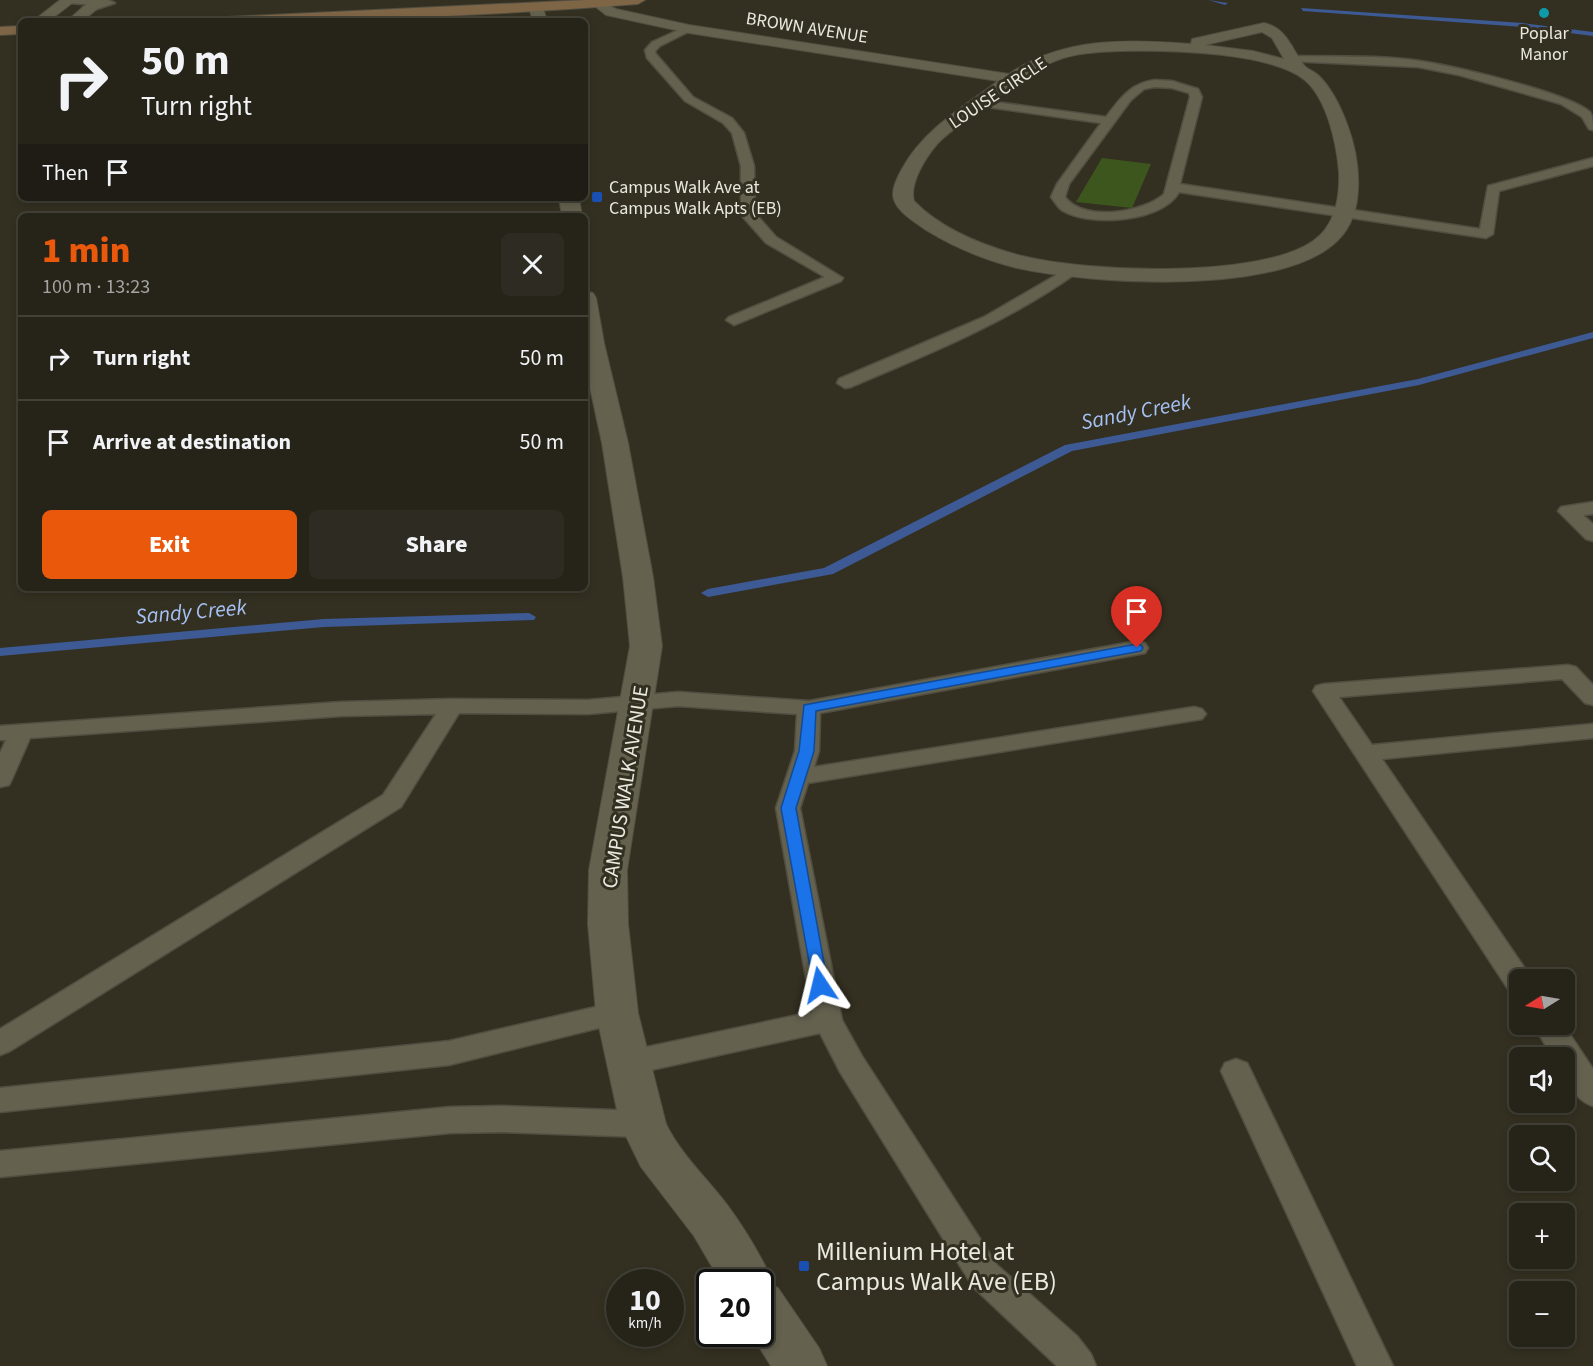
<!DOCTYPE html>
<html lang="en">
<head>
<meta charset="utf-8">
<style>
	body { margin:0; font-family:"Source Sans 3",sans-serif; background:#2e2c22; color:#f1f3f6; height:100vh; display:flex; flex-direction:column; font-size:22px; white-space:nowrap }
	* { box-sizing:border-box; margin:0 }
	p { font-size:20px; color:#a4a4a2 }
	.icon { flex:none; width:33px; height:33px; fill:none; stroke:currentColor; stroke-width:2; stroke-linecap:round; stroke-linejoin:round }
	.map { position:relative; flex:1; overflow:hidden }
	.sheet { position:absolute; left:18px; top:213px; width:570px; height:378px; display:flex; flex-direction:column; background:#262419; border-radius:9px; box-shadow:0 3px 9px #0003,0 0 0 2px #424138 }
	.sheet>* { flex:none }
	.guide { position:absolute; left:18px; top:18px; width:570px; height:183px; border-radius:9px; box-shadow:0 3px 9px #0003,0 0 0 2px #424138; background:#262419; color:#f1f3f6; overflow:hidden }
	.needle { width:39px; rotate:259deg }
	.buttons { position:absolute; left:1509px; top:969px; display:grid; gap:12px }
	.buttons a { display:grid; place-items:center; width:66px; height:66px; border-radius:9px; background:#262419; box-shadow:0 3px 9px #0003,0 0 0 2px #424138; font-size:30px }
	.speed { position:absolute; left:606px; top:1269px; display:flex; gap:12px; font-size:30px; font-weight:700; text-align:center }
	.speed>* { display:grid; place-content:center; width:78px; height:78px; border-radius:50%; background:#262419; box-shadow:0 3px 9px #0003,0 0 0 2px #424138; line-height:1 }
	.speed small { font-size:15px; font-weight:400 }
	.speed .limit { border:3px solid #111; border-radius:9px; background:#fff; color:#111 }
	.pin { position:absolute; display:grid; place-items:center; width:51px; height:51px; color:#fff; margin:-62px -26px; border-radius:50% 50% 50% 0; rotate:-45deg; box-shadow:0 0 6px #0007 }
	.pin .icon { rotate:45deg }
	.me { position:absolute; width:66px; margin:-33px; rotate:350deg; stroke-linejoin:round; filter:drop-shadow(0 0 4px #0008) }
	.turn { display:flex; align-items:center; gap:21px; height:126px; padding:0 24px; font-size:27px }
	.turn .icon { width:78px; height:78px; stroke-width:2.5 }
	.turn b { display:block; font-size:42px; line-height:51px }
	.then { display:flex; align-items:center; height:57px; padding:0 24px; background:#0003; gap:12px; font-size:22px }
	.round { display:grid; place-items:center; flex:none; width:63px; height:63px; border-radius:9px; background:#2e2c22 }
	.headline { display:flex; align-items:center; justify-content:space-between; height:102px; padding:0 24px }
	h1 { font-size:36px; font-weight:800; line-height:45px; color:#ea580c }
	.button { display:flex; gap:12px; margin-top:auto; padding:12px 24px }
	.button a { flex:1; height:69px; border-radius:9px; background:#ea580c; color:#fff; font-size:24px; font-weight:800; line-height:69px; text-align:center }
	.button a+a { background:#2e2c22; color:#f1f3f6 }
	ul { padding:0; list-style:none }
	li { display:flex; align-items:center; gap:18px; height:84px; padding:0 24px; border-top:2px solid #424138 }
	li div { flex:1 }
	li b { display:block; font-size:22px }
	li em { font-style:normal }
	.map>svg:first-child { display:block }
	.green { fill:#3c561d }
	.lines { fill:none; stroke-linecap:round; stroke-linejoin:round }
	.stream { fill:#3d5a95; fill-rule:evenodd }
	.lane-casing { stroke:#514e41; stroke-width:3 }
	.street-casing { stroke:#514e41; stroke-width:2 }
	.secondary-casing { stroke:#514e41; stroke-width:2 }
	.lane { fill:#64614f; fill-rule:evenodd }
	.street { fill:#64614f; fill-rule:evenodd }
	.secondary { fill:#7e6546; fill-rule:evenodd }
	.route { fill:#1a73e8; stroke:#114b97; stroke-width:1.5 }
	.culture-dot { fill:#0f9aa8; stroke:#333021; stroke-width:2 }
	.transit-dot { fill:#1a4fb4; stroke:#333021; stroke-width:2 }
	.labels { text-anchor:middle; dominant-baseline:central; stroke-width:6; stroke-linejoin:round; paint-order:stroke }
	.far-street-label { font-size:18px; fill:#eae9df; stroke:#333021 }
	.far-poi-label { font-size:18px; fill:#eae9df; stroke:#333021 }
	.street-label { font-size:21px; fill:#eae9df; stroke:#333021 }
	.water-label { font-size:22px; font-style:italic; fill:#a6c1f4; stroke:#333021 }
	.near-poi-label { font-size:26px; fill:#eae9df; stroke:#333021; text-anchor:start }
</style>
</head>
<body>
<div class="map">
<svg width="1593" height="1366" viewBox="0 0 1593 1366">
	<rect width="100%" height="100%" fill="#333021"/>
	<path class="green" d="M1102,158l49,6 -19,44 -56,-6z"/>
	<g class="lines">
		<path class="stream" d="M1208,0l20,3 -3,2z
			M1301,8l222,15 70,9v4l-70,-9 -220,-16z
			M1593,332v6l-174,47 -347,66 -239,123 -125,23 -7,-4 7,-4 116,-21 241,-123 353,-66z
			M529,613l7,4 -2,3 -210,7 -324,29v-8l324,-29z"/>
		<defs>
			<path id="lane" d="M64,0h44l7,3 -30,10 -3,-1v-4l12,-3 -25,-2z
				M685,27l9,2 -34,17 -5,5 1,3 37,43 39,21 12,15 10,33 1,47 21,24 67,41 -2,3 -107,44 -8,-5 3,-3 96,-40 -59,-34 -23,-26 -2,-3v-48l-9,-33 -9,-10 -38,-22 -38,-43 -2,-8 7,-8z
				M1292,56c42,1 86,-1 128,5 33,5 147,31 170,51 3,5 3,12 3,18l-4,-1 -7,-12 -21,-13 -102,-29 -41,-8 -130,-6v-4z
				M1155,80l17,1 26,8 4,8 -22,87 300,45 8,-43 105,-28v8l-94,25 -6,43 -7,4 -307,-46c-16,30 -88,35 -116,19 -5,-3 -8,-9 -12,-14l6,-13 44,-61 -121,-17 -6,-3 6,-3 126,17c14,-18 24,-34 49,-37zM1155,87l17,1 17,5 1,4 -26,97c-21,19 -81,28 -99,3l4,-13 62,-84 13,-11z
				M1070,267l7,4 -2,3c-69,49 -146,80 -224,113l-6,1 -8,-5 2,-4 145,-62z
				M1593,502v12l-10,1 10,9v17l-7,-2 -28,-28 3,-4z
				M1137,641l8,2 3,5 -3,5 -325,60 -1,38 -5,16 380,-60 8,2 4,5 -4,5 -394,64 -8,25 42,212 20,36 135,209 80,71 14,18 5,12h-39l-84,-79 -133,-215 -20,-39 -192,42 -11,-4 -4,-8 4,-8 11,-4 184,-39 -36,-204 19,-57 2,-37 -119,-8 -90,8 -129,-1 -58,94 -391,244 -10,4v-26l383,-234 53,-81 -95,2 -311,22 -18,41 -3,6 -9,2v-34l6,-13h-6v-14l341,-24 111,-3 136,1 90,-8 131,9z
				M1568,665l8,2 17,18v20l-8,-2 -23,-24 -223,18 33,48 221,-21v14l-211,21 148,217 2,4h-12v15l-10,-3 -197,-301 3,-5 8,-2z
				M617,1002l10,3 4,8 -4,8 -178,44 -449,47v-24l449,-47z
				M1533,1024h30l30,45v37c-20,-6 -29,-29 -29,-48h-11z
				M1236,1059l11,4 4,8 142,295h-36l-136,-295 4,-8z
				M502,1106l141,5 11,4 4,9 -4,9 -11,4 -141,-5 -52,1 -450,44v-26l450,-44z"/>
			<path id="street" d="M60,0h16l-27,21h-16z
				M91,0h16l-24,21h-16z
				M600,0l16,9 73,16 320,49c53,-37 120,-35 182,-30l1,-5 72,-16c22,5 27,24 39,41 4,6 12,7 17,13 12,12 21,31 27,47 13,34 20,88 -9,116 -56,57 -247,44 -321,28 -32,-8 -62,-20 -91,-38 -11,-8 -33,-20 -33,-36 0,-8 5,-18 9,-25 22,-40 60,-61 96,-88l-309,-48 -83,-18 -14,-11zM1262,32l10,6 12,21 -31,-8 -48,-6zM1119,51c43,-1 158,0 189,32 20,20 29,63 31,89 1,25 -4,54 -26,69 -56,39 -230,31 -295,14 -36,-10 -77,-26 -104,-54 -5,-18 12,-44 24,-58 14,-14 32,-25 48,-37 22,-16 43,-35 69,-45 20,-8 42,-9 64,-10z
				M536,4l7,4 4,13h-14l-4,-13z
				M559,198h20l3,18h-20z
				M585,291l8,2 3,5 8,45 24,100 25,134 9,69 -35,224 1,54 10,89 28,111c15,31 41,54 62,82 17,23 33,50 45,76l-2,3 7,3 41,60 8,18h-56l-20,-32h9v-52h-39l-27,-46 -53,-69 -21,-43 -24,-111 -8,-89 1,-54 41,-224 -7,-69 -21,-134 -17,-78z"/>
			<path id="secondary" d="M585,0h60l-7,4c-139,11 -279,17 -418,17l7,-4z
				M21,26v8l-21,1v-8z"/>
		</defs>
		<use href="#lane" class="lane-casing"/>
		<use href="#street" class="street-casing"/>
		<use href="#secondary" class="secondary-casing"/>
		<use href="#lane" class="lane"/>
		<use href="#street" class="street"/>
		<use href="#secondary" class="secondary"/>
	</g>
	<path class="route" d="M1137,644l4,1 2,3 -2,3 -325,60 -2,40 -18,57 32,177 -2,4 -6,2 -6,-2 -33,-181 18,-57 5,-46z"/>
	<circle class="culture-dot" cx="1544" cy="13" r="6"/>
	<g class="transit-dot">
		<rect x="591" y="191" width="12" height="12" rx="3"/>
		<rect x="798" y="1260" width="12" height="12" rx="3"/>
	</g>
	<g class="labels">
		<g class="far-street-label">
			<text transform="translate(807 28) rotate(9)">BROWN AVENUE</text>
			<text transform="translate(998 93) rotate(-34)">LOUISE CIRCLE</text>
		</g>
		<g class="far-poi-label">
			<text x="1544" y="33">Poplar<tspan x="1544" dy="21">Manor</tspan></text>
			<text x="609" y="187" text-anchor="start">Campus Walk Ave at<tspan x="609" dy="21">Campus Walk Apts (EB)</tspan></text>
		</g>
		<g class="street-label">
			<text transform="translate(625 787) rotate(-81)">CAMPUS WALK AVENUE</text>
		</g>
		<g class="water-label">
			<text transform="translate(1136 412) rotate(-11)">Sandy Creek</text>
			<text transform="translate(191 612) rotate(-5)">Sandy Creek</text>
		</g>
		<g class="near-poi-label">
			<text x="816" y="1251">Millenium Hotel at<tspan x="816" dy="30">Campus Walk Ave (EB)</tspan></text>
		</g>
	</g>
</svg>
<div class="buttons">
<a><svg class="needle" viewBox="-14 -14 28 28"><path d="M0-13l5 13h-10z" fill="#e53935"/><path d="M0 13l5-13h-10z" fill="#a4a4a2"/></svg></a>
<a><svg class="icon" aria-label="sound" viewBox="0 0 24 24"><path d="M4 9h4l5-4v14l-5-4H4zM17 9q2 3 0 6"/></svg></a>
<a><svg class="icon" aria-label="search" viewBox="0 0 24 24"><circle cx="10" cy="10" r="6"/><path d="M15 15l6 6"/></svg></a>
<a>+</a>
<a>−</a>
</div>
<div class="speed"><div>10<small>km/h</small></div><div class="limit">20</div></div>
<div class="pin" style="left:1137px;top:648px;background:#d93025"><svg class="icon" aria-label="arrive" viewBox="0 0 24 24"><path d="M6 21V4h12l-3 4 3 4H6"/></svg></div>
<svg class="me" style="left:820px;top:985px" viewBox="-20 -20 40 40"><path d="M0-17L14 15 0 8-14 15z" fill="#1a73e8" stroke="#fff" stroke-width="4"/></svg>
<div class="guide">
<div class="turn"><svg class="icon" aria-label="right" viewBox="0 0 24 24"><path d="M7 20v-9h11M14 6l5 5-5 5"/></svg><div><b>50 m</b>Turn right</div></div>
<div class="then">Then<svg class="icon" aria-label="arrive" viewBox="0 0 24 24"><path d="M6 21V4h12l-3 4 3 4H6"/></svg></div>
</div>
<section class="sheet">
<div class="headline"><div><h1>1 min</h1><p>100 m · 13:23</p></div><a class="round"><svg class="icon" aria-label="close" viewBox="0 0 24 24"><path d="M6 6l12 12M18 6L6 18"/></svg></a></div>
<ul>
<li><svg class="icon" aria-label="right" viewBox="0 0 24 24"><path d="M7 20v-9h11M14 6l5 5-5 5"/></svg><div><b>Turn right</b></div><em>50 m</em></li>
<li><svg class="icon" aria-label="arrive" viewBox="0 0 24 24"><path d="M6 21V4h12l-3 4 3 4H6"/></svg><div><b>Arrive at destination</b></div><em>50 m</em></li>
</ul>
<div class="button"><a>Exit</a><a>Share</a></div>
</section>
</div>
</body>
</html>
